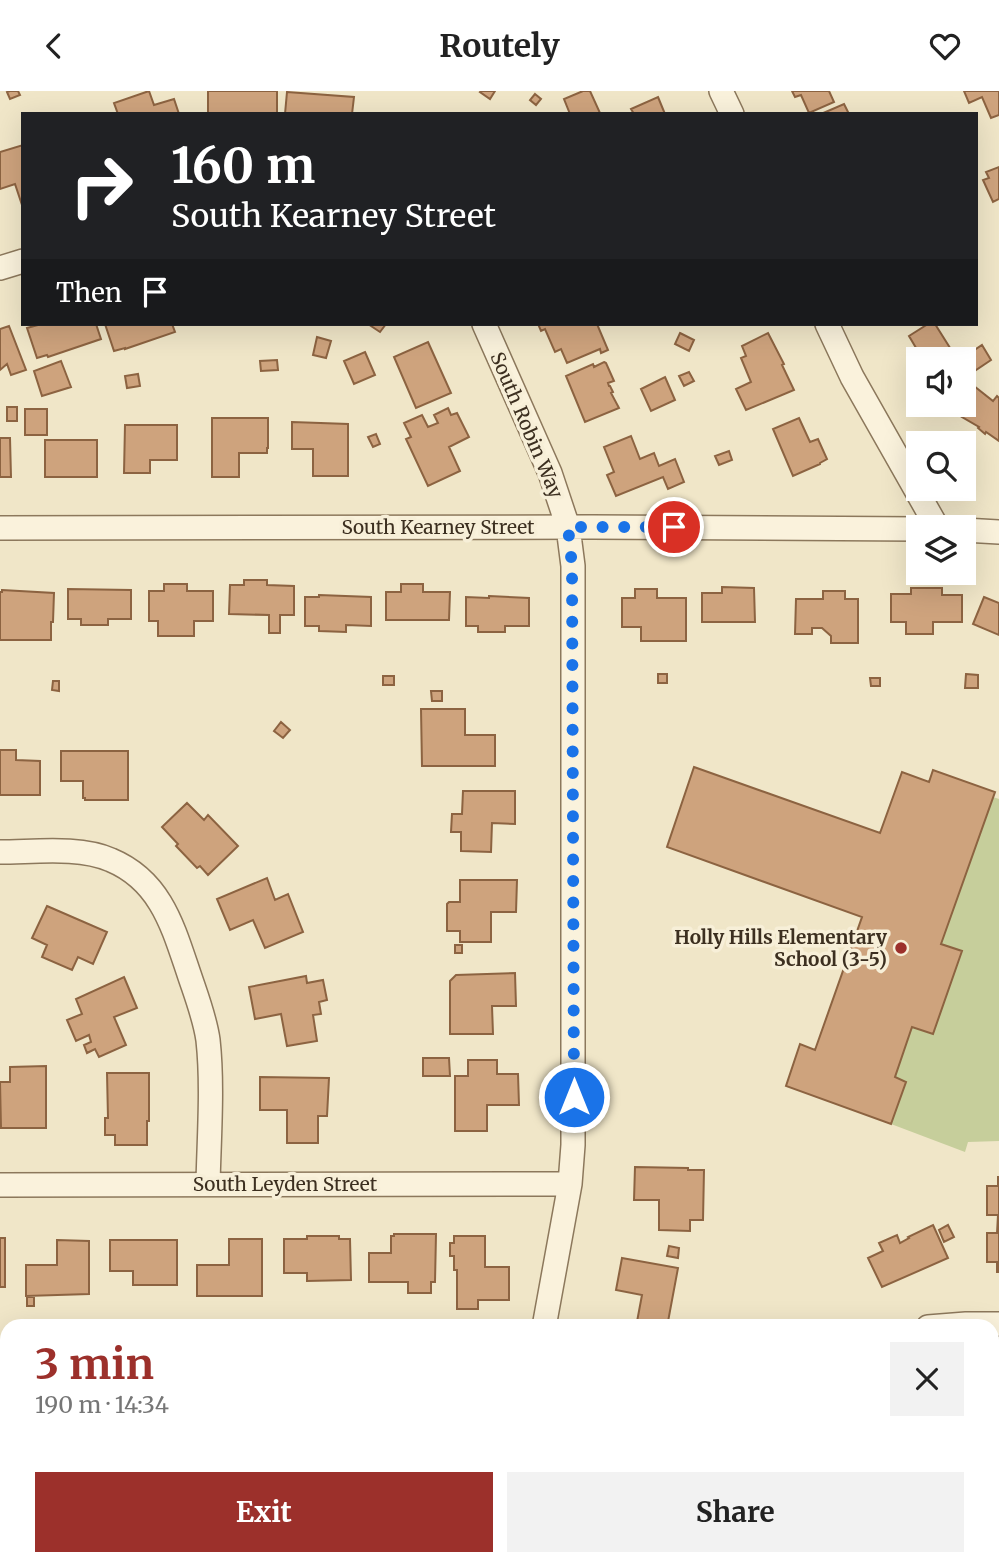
<!DOCTYPE html>
<html lang="en">
<head>
<meta charset="utf-8">
<style>
	body { margin:0; font-family:Merriweather,serif; background:#f2f2f2; color:#222; height:100vh; display:flex; flex-direction:column; font-size:26px; white-space:nowrap }
	* { box-sizing:border-box; margin:0 }
	p { font-size:23px; color:#767676 }
	.icon { flex:none; width:38px; height:38px; fill:none; stroke:currentColor; stroke-width:2; stroke-linecap:round; stroke-linejoin:round }
	.map { position:relative; flex:1; overflow:hidden }
	.drawer { position:absolute; left:0px; top:1228px; width:999px; height:247px; display:flex; flex-direction:column; background:#fff; border-radius:21px 21px 0 0; box-shadow:0 7px 28px #0002 }
	.drawer>* { flex:none }
	.banner { position:absolute; left:21px; top:21px; width:957px; height:214px; border-radius:0px; box-shadow:0 7px 28px #0002; background:#202124; color:#fff; overflow:hidden }
	.fabs { position:absolute; left:906px; top:256px; display:grid; gap:14px }
	.fabs a { display:grid; place-items:center; width:70px; height:70px; border-radius:0px; background:#fff; box-shadow:0 7px 28px #0002; font-size:35px }
	.pin { position:absolute; display:grid; place-items:center; width:60px; height:60px; color:#fff; margin:-30px; border:4px solid #fff; border-radius:50%; box-shadow:0 2px 7px #0007 }
	.me { position:absolute; width:77px; margin:-38px; rotate:0deg; stroke-linejoin:round; filter:drop-shadow(0 0 5px #0008) }
	.turn { display:flex; align-items:center; gap:24px; height:147px; padding:0 35px; font-size:32px }
	.turn .icon { width:91px; height:91px; stroke-width:2.5 }
	.turn b { display:block; font-size:49px; line-height:60px }
	.then { display:flex; align-items:center; height:66px; padding:0 35px; background:#0003; gap:14px; font-size:26px }
	.round { display:grid; place-items:center; flex:none; width:74px; height:74px; border-radius:0px; background:#f2f2f2 }
	.overview { display:flex; align-items:center; justify-content:space-between; height:119px; padding:0 35px }
	h1 { font-size:42px; font-weight:700; line-height:52px; color:#9c302b }
	.primary-button { display:flex; gap:14px; margin-top:auto; padding:14px 35px }
	.primary-button a { flex:1; height:80px; border-radius:0px; background:#9c302b; color:#fff; font-size:28px; font-weight:700; line-height:80px; text-align:center }
	.primary-button a+a { background:#f2f2f2; color:#222 }
	header { display:flex; justify-content:space-between; align-items:center; height:91px; padding:0 35px; background:#fff; font-size:32px; font-weight:700 }
	.map>svg:first-child { display:block }
	.green { fill:#c6ce9b }
	.building { fill:#cea37d; stroke:#8c6341; stroke-width:2 }
	.lines { fill:none; stroke-linecap:round; stroke-linejoin:round }
	.minor-casing { stroke:#8c785c; stroke-width:26 }
	.minor { stroke:#faf2dc; stroke-width:23 }
	.route { stroke:#1a73e8; stroke-width:12; stroke-dasharray:0 21.6 }
	.poi-dot { fill:#9c302b; stroke:#f7efd8; stroke-width:2.5 }
	.labels { text-anchor:middle; dominant-baseline:central; stroke-width:7; stroke-linejoin:round; paint-order:stroke }
	.street-label { font-size:19px; fill:#3c2f20; stroke:#f7efd8 }
	.poi-label { font-size:19px; font-weight:bold; fill:#3c2f20; stroke:#f7efd8; text-anchor:end }
</style>
</head>
<body>
<header><svg class="icon" aria-label="back" viewBox="0 0 24 24"><path d="M15 5l-7 7 7 7"/></svg>Routely<svg class="icon" aria-label="heart" viewBox="0 0 24 24"><path d="M12 20l-8-8c-3-5 5-10 8-4 3-6 11-1 8 4z"/></svg></header>
<div class="map">
<svg width="999" height="1475" viewBox="0 0 999 1475">
	<rect width="100%" height="100%" fill="#f0e6c8"/>
	<path class="green" d="M993,706l6,2v342l-31,1 -3,10 -74,-28 15,-42 -11,-5 17,-50 21,7 8,-90z"/>
	<path class="building" d="M10,0h8l2,4 -10,4 -3,-7z
		M149,0l5,14 20,-6 5,15h-61l-4,-11z
		M208,0h69v23h-69z
		M481,0h14l-5,8 -10,-7z
		M583,0h7l10,22 -30,1 -6,-15z
		M792,0h37l5,11 -25,11 -8,-18 -6,2z
		M964,0h35v24l-8,3 -9,-21 -13,6z
		M287,1l67,5 -2,17h-67z
		M535,3l6,5 -5,6 -6,-5z
		M658,6l7,17h-31l-3,-5z
		M844,13l5,10h-28z
		M23,54v60h-1l-7,-21 -15,5v-37z
		M999,76v32l-6,3 -10,-22 6,-2 -3,-6z
		M37,233h59l5,15 -53,18 -1,-2 -10,3 -10,-30 11,-3z
		M105,233h67l3,8 -50,17v-1l-11,3z
		M368,233h18l-6,8z
		M538,233h59l11,26 -7,3 -1,-4 -33,14 -6,-14 -6,3 -10,-23 -4,2z
		M928,233h7l22,35h-36l1,-1 -13,-22z
		M9,235l17,44 -15,5 -4,-11 -7,6v-41z
		M680,242l14,7 -5,11 -14,-7z
		M768,242l16,31 -2,1 12,25 -48,20 -10,-21 15,-7 -10,-24 5,-2 -4,-10z
		M317,246l14,4 -5,17 -13,-3z
		M428,251l23,51 -35,15 -22,-51z
		M982,254l9,15 -21,14 -6,-9v-6h-3z
		M365,261l10,23 -21,9 -10,-23z
		M277,269l1,10 -17,1 -1,-10z
		M61,270l10,26 -29,9 -8,-25z
		M604,271l2,1 8,18 -6,2 1,3h1l3,6 -2,1 8,15 -34,14 -19,-46 27,-12 1,3z
		M689,281l5,9 -10,5 -5,-10z
		M138,283l2,12 -13,2 -2,-12z
		M665,286l10,23 -24,11 -10,-22z
		M974,295l19,15 4,-5 2,2v43l-13,-9 -1,2 -7,-6 1,-1 -17,-10 2,-2 -8,-6 4,-5h4v-5z
		M7,316h10v14h-10z
		M448,317l3,7 6,-2 12,24 -20,10 11,24 -32,15 -22,-47 5,-2 -7,-14 18,-8 6,12 10,-4 -4,-8z
		M25,318h22v26h-22z
		M212,327h56v30h-1v5h-28v24h-27z
		M799,327l11,24 8,-3 9,20 -7,4v1l-27,12 -20,-47z
		M292,331l56,2v52h-35v-27h-21z
		M125,334h52v35h-27v13h-26z
		M376,343l4,10 -7,3 -5,-10z
		M631,345l9,23 14,-6 5,13 16,-7 9,23 -16,7 -5,-12 -47,19 -9,-21 7,-3 -10,-25z
		M0,347h10l1,39h-11z
		M45,349h52v37h-52z
		M729,360l3,9 -13,5 -4,-9z
		M244,489h23v5l27,1v29h-14v18h-11v-18l-40,-1 1,-29h14z
		M164,493h23v7h26v30h-19v15h-36v-15h-9v-30h15z
		M401,493h22v8h27l-1,28h-63v-28h15z
		M722,496l32,1 1,34h-53v-29h20z
		M911,497h31v7h20v27h-29v12h-27v-12h-15v-28h20z
		M68,498l63,1v29h-23v6h-27v-6h-13z
		M635,498h22v9h29v43h-45v-14h-19v-29h13z
		M2,499l52,3 -1,29h-2v18h-51v-48h2z
		M823,500h22v8h13v44h-27v-7l-9,-8h-10v6h-17l1,-35h27z
		M319,504l52,2v29l-25,-1v7l-27,-1v-5h-14v-29h14z
		M489,505l40,2v28h-24v6h-27v-6h-12v-29l23,1z
		M984,506l15,6v32l-26,-11z
		M658,583h9v9h-9z
		M966,583l12,1v13h-13z
		M383,585h11v9h-11z
		M870,587h10v8h-9z
		M53,590h6v10l-7,-1z
		M431,600h11v10h-10z
		M421,618h44v26h30v31h-73z
		M281,631l9,8 -7,8 -9,-7z
		M0,659h16v10l24,1v34h-40z
		M61,660h67v49h-43v-2h-2v-17h-22z
		M694,676l186,66 22,-61 27,10 4,-12 62,22 -54,152 21,7 -29,83 -21,-7 -17,50 11,5 -15,42 -105,-38 14,-42 15,6 47,-133 -195,-70z
		M463,700h52v33l-23,-1 -1,29 -30,-1v-19h-10l1,-18h10z
		M187,712l17,17 4,-5 30,31 -30,29 -8,-9 -3,2 -21,-22 2,-2 -16,-17z
		M267,787l8,22 13,-6 15,38 -38,16 -12,-28 -23,10 -13,-31z
		M460,789h57l-1,32h-25v30h-31v-11h-13v-27l2,-2h11z
		M47,815l60,26 -14,32 -15,-7 -6,13 -30,-13 5,-12 -15,-7z
		M455,854h7v8h-7z
		M515,882l1,33h-24l1,28h-43v-53l6,-6z
		M306,885l1,7 16,-3 4,20 -8,2 2,12 -8,1 4,26 -30,5 -6,-32 -26,5 -6,-32z
		M124,886l13,31 -23,9 12,28 -27,12 -4,-8 -8,4 -3,-8 7,-3 -2,-7 -13,6 -9,-21 15,-6 -6,-15z
		M423,967h26l1,18h-27z
		M468,969h29v14h21l1,31h-32v26h-32v-55h13z
		M46,975v62h-45l-1,-46h10v-15z
		M107,982h42v48h-2v24h-32v-10h-10v-17h3z
		M260,986l69,1 -2,38h-9v27h-31v-33h-27z
		M635,1076l53,1v2h16l-1,50h-13v11l-31,-1v-30h-25z
		M998,1086h1v95h-2v-10h-10v-29h10l1,-18h-11v-29h11z
		M933,1134l15,33 -66,29 -14,-29 15,-7 -4,-8 18,-8 3,8 9,-5 -1,-1z
		M948,1134l6,12 -10,5 -5,-12z
		M394,1143h42l-1,48h-4v11h-23v-11h-39v-29h22v-17h3z
		M307,1145h32v3h11l1,41 -44,1v-8h-23v-34h23z
		M454,1145h31v31h24v33h-31v9h-21v-39h-3v-14h-4v-13h4z
		M0,1147h5v49h-5z
		M229,1148h33v57h-65v-31h32z
		M57,1149l32,1v53l-63,2v-31h31z
		M110,1149h67v45h-44v-14h-23z
		M669,1155l10,2 -1,10 -11,-2z
		M622,1167l56,10 -11,59h-31l6,-32 -26,-5z
		M27,1206h7v9h-7z
		M7,1298v58l-7,2v-58z
		M992,1302h6v14l-6,-1z
		M992,1319h6v15h-6z
		M262,1468h50l2,7h-53l2,-1z
		M397,1468h61v7h-61z
		M587,1468h44v7h-44z
		M734,1468h48v7h-48z
		M961,1468h11l-1,7 -11,-1z"/>
	<g class="lines">
		<defs>
			<path id="minor" d="M721,0l11,23
				M0,177l23,-7
				M484,233l66,149 18,54 5,39v579l-3,39 -26,143
				M827,233l25,53 85,150
				M0,437l592,-1 327,2
				M964,439l35,2
				M0,761c34,0 80,-6 111,8 50,21 62,67 78,114 7,21 16,44 19,66 5,45 1,98 0,144
				M0,1094l570,-1
				M928,1236l38,-3h33
				M0,1422h7
				M179,1468l4,7
				M519,1468v7
				M847,1475v-7"/>
		</defs>
		<use href="#minor" class="minor-casing"/>
		<use href="#minor" class="minor"/>
	</g>
	<g class="lines">
		<path class="route" d="M574,1006l-2,-531 -4,-39h106"/>
	</g>
	<circle class="poi-dot" cx="901" cy="857" r="7"/>
	<g class="labels">
		<g class="street-label">
			<text transform="translate(527 334) rotate(67)">South Robin Way</text>
			<text x="438" y="436">South Kearney Street</text>
			<text x="285" y="1093">South Leyden Street</text>
		</g>
		<g class="poi-label">
			<text x="887" y="846">Holly Hills Elementary<tspan x="887" dy="22">School (3-5)</tspan></text>
		</g>
	</g>
</svg>
<div class="fabs">
<a><svg class="icon" aria-label="sound" viewBox="0 0 24 24"><path d="M4 9h4l5-4v14l-5-4H4zM17 9q2 3 0 6"/></svg></a>
<a><svg class="icon" aria-label="search" viewBox="0 0 24 24"><circle cx="10" cy="10" r="6"/><path d="M15 15l6 6"/></svg></a>
<a><svg class="icon" aria-label="layers" viewBox="0 0 24 24"><path d="M12 4l9 5-9 5-9-5zM3 14l9 5 9-5"/></svg></a>
</div>
<div class="pin" style="left:674px;top:436px;background:#d93025"><svg class="icon" aria-label="arrive" viewBox="0 0 24 24"><path d="M6 21V4h12l-3 4 3 4H6"/></svg></div>
<svg class="me" style="left:574px;top:1006px" viewBox="-20 -20 40 40"><circle r="17" fill="#1a73e8" stroke="#fff" stroke-width="3"/><path d="M0-11L8 9 0 5-8 9z" fill="#fff"/></svg>
<div class="banner">
<div class="turn"><svg class="icon" aria-label="right" viewBox="0 0 24 24"><path d="M7 20v-9h11M14 6l5 5-5 5"/></svg><div><b>160 m</b>South Kearney Street</div></div>
<div class="then">Then<svg class="icon" aria-label="arrive" viewBox="0 0 24 24"><path d="M6 21V4h12l-3 4 3 4H6"/></svg></div>
</div>
<section class="drawer">
<div class="overview"><div><h1>3 min</h1><p>190 m · 14:34</p></div><a class="round"><svg class="icon" aria-label="close" viewBox="0 0 24 24"><path d="M6 6l12 12M18 6L6 18"/></svg></a></div>
<div class="primary-button"><a>Exit</a><a>Share</a></div>
</section>
</div>
</body>
</html>
